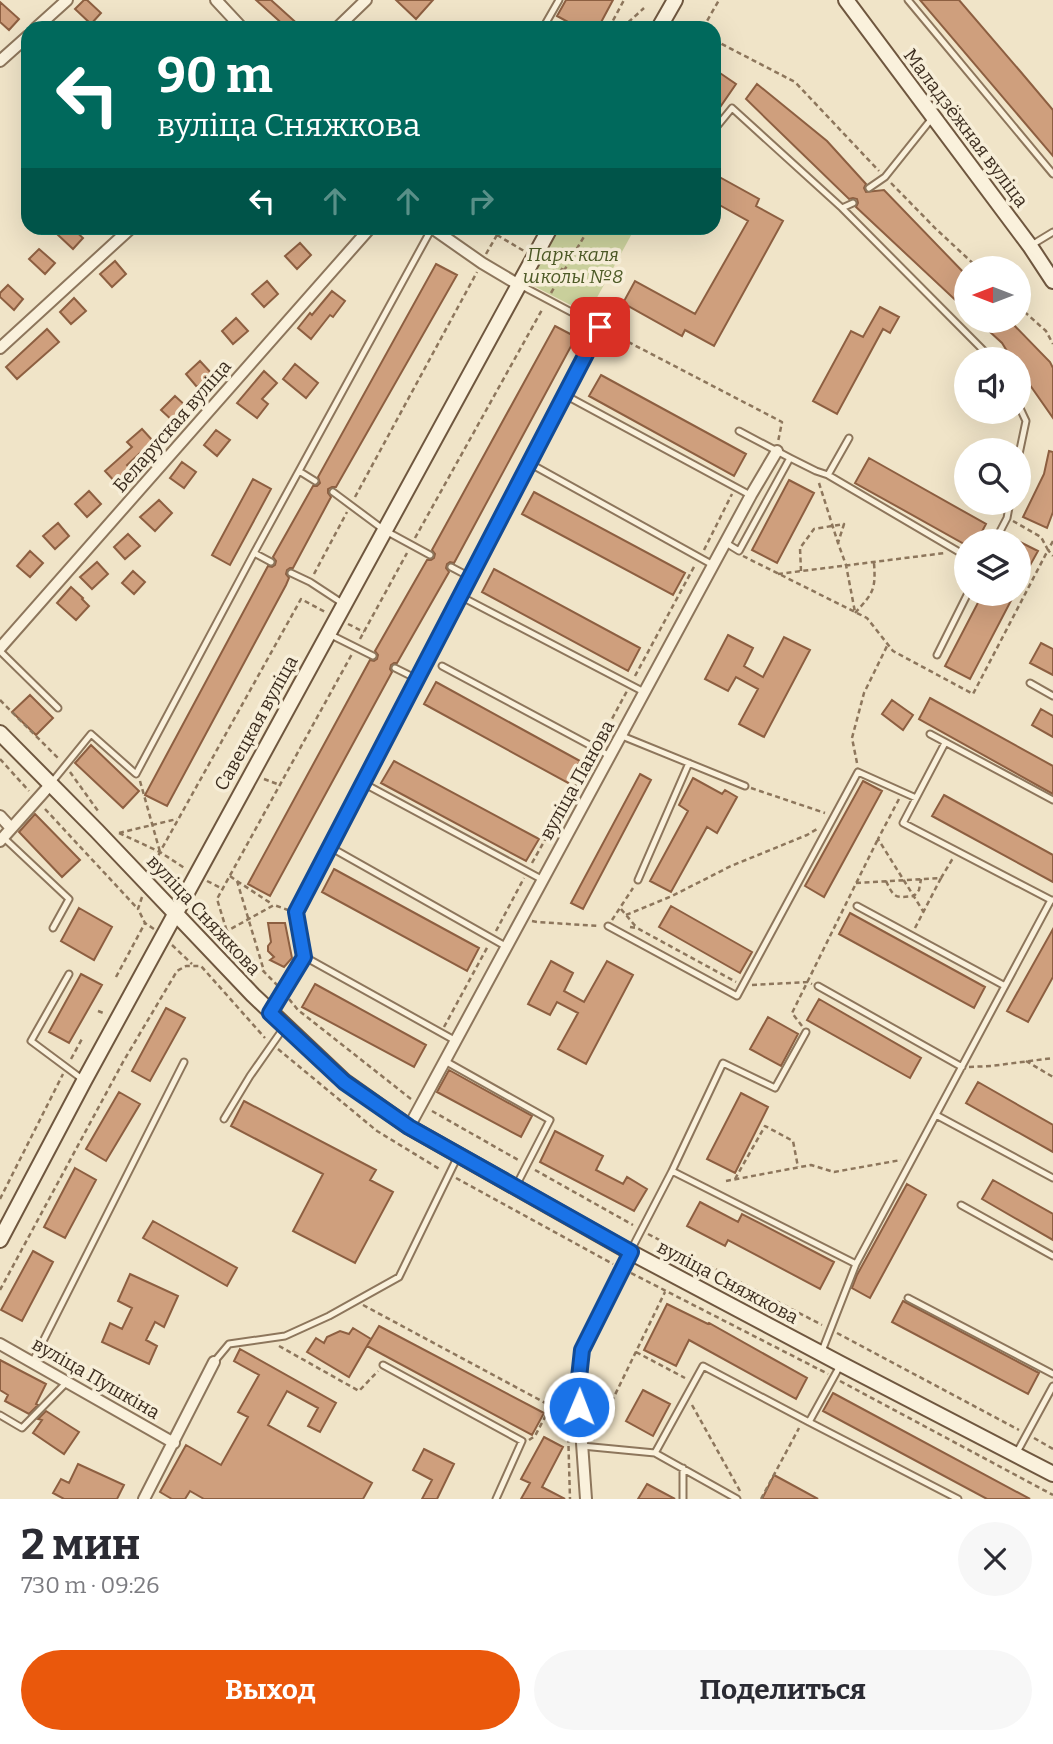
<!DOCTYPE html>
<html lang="ru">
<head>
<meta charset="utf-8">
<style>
	body { margin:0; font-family:Bitter,serif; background:#f7f7f7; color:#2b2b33; height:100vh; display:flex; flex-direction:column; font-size:26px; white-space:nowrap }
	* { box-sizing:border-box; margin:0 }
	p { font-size:23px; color:#7c7c81 }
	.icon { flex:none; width:38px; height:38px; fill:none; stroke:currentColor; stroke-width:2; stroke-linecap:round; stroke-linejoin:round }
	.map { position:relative; height:1499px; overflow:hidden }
	.panel { display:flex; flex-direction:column; background:#fff; flex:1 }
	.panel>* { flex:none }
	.banner { position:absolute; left:21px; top:21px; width:700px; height:214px; border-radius:21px; box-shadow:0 7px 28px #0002; background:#00695c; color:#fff; overflow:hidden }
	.needle { width:46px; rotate:270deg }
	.buttons { position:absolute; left:954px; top:256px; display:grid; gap:14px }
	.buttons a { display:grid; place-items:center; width:77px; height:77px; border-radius:50%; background:#fff; box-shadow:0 7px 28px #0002; font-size:35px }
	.pin { position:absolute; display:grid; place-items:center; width:60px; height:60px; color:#fff; margin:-30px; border-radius:14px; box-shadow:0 4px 10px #0006 }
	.me { position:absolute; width:77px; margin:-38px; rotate:1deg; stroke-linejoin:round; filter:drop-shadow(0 0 5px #0008) }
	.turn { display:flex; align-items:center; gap:24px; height:147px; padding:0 21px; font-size:32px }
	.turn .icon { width:91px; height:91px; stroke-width:2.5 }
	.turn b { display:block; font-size:49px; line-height:60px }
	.lanes { display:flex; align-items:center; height:66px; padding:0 21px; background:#0003; justify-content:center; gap:35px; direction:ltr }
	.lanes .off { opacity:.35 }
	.round { display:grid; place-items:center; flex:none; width:74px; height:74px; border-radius:37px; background:#f7f7f7 }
	.summary { display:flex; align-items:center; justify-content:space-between; height:119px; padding:0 21px }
	h1 { font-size:42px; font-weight:700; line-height:52px }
	.button { display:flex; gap:14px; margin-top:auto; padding:14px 21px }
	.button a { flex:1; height:80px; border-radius:42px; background:#ea580c; color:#fff; font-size:28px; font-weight:700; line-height:80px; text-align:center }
	.button a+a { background:#f7f7f7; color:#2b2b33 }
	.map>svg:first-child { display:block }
	.green { fill:#c9cf9b }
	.building { fill:#cf9f7d; stroke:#8d5f41; stroke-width:2 }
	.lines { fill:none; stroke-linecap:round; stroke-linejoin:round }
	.lane-casing { stroke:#8d765c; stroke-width:9 }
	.street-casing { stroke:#8d765c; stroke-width:14 }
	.secondary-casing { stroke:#6f573f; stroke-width:18 }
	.path { stroke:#8d765c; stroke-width:2.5; stroke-dasharray:5 3.5; stroke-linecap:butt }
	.lane { stroke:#faf1dc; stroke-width:5 }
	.street { stroke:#faf1dc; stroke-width:10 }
	.secondary { stroke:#faf1dc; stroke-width:14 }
	.route-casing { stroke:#114b97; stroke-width:18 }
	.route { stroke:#1a73e8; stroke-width:12 }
	.labels { text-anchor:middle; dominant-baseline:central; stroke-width:7; stroke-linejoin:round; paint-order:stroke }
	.street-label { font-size:19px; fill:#3d2e20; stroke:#f7eed8 }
	.park-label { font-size:19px; font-style:italic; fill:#4d5a26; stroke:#f7eed8 }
</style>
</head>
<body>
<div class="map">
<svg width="1053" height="1499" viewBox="0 0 1053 1499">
	<rect width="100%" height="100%" fill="#f0e4c8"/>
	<path class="green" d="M553,228h82l-47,86 -64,-33z"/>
	<path class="building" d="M84,0h3l14,13 -10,11 -16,-15z
		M256,0h15l31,28h-15z
		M396,0h37l-17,19z
		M566,0h47l-15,28h-19l-22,-12z
		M920,0h39l61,71 33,39v46z
		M0,2l19,17 -10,11 -9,-8z
		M714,69l22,15 -22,32z
		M757,84l70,57 39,43 -2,4 2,4 18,-2 82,85v35l-110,-103 2,-4 -1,-4 -4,-1 -4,1 -103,-100z
		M714,174l45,25 -3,7 27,15 -69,125 -29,-16 -3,6 -59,-33 12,-22 60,33 53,-93 -34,-19z
		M64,228h8l11,10 -10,11 -16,-15z
		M300,243l11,12 -14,14 -12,-13z
		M39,249l16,14 -10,11 -16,-15z
		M115,261l11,13 -14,13 -12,-13z
		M436,264l21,11 -121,212h-4l-4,2v4l3,4 -38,71h-3l-3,2 -1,4 3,4 -3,7 -119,221 -22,-11 123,-229 4,1 3,-2 1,-4 -3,-4 40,-71h4l3,-3 -2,-6z
		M267,281l11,13 -14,13 -12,-13z
		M8,285l15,14 -9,11 -14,-13v-4z
		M332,291l13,10 -12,16 -3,-2 -19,24 -13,-11 12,-15 2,2z
		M74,298l12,13 -15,13 -11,-12z
		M880,307l19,10 -9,16 -7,-4 -46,85 -24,-13 38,-70 12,6z
		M236,318l12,13 -15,13 -11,-13z
		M977,320h32l41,42 3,6v50l-35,-50v-9h-6l-10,-16z
		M555,326l21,11 -122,226 -4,-1 -3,2 -1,4 3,4 -52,91h-3l-3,2 -1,4 2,3 -122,224 -22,-12 122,-224 4,1 3,-2 1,-4 -3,-4 52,-91h4l3,-2 1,-4 -3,-4z
		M47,329l12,13 -42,37 -11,-12z
		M200,361l12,13 -15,13 -11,-13z
		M295,364l23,19 -12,15 -23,-19z
		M264,371l13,12 -15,16 6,5 -11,14 -20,-15z
		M601,375l145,79 -12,22 -145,-80z
		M175,396l12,11 -13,15 -13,-12z
		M142,429l11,12 -26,24 4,5 -14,14 -12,-13 27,-24 -5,-5z
		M216,430l14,10 -13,16 -13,-11z
		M1049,451l4,1v60l-6,16 -24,-11 21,-43z
		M869,458l117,66 -9,17h-11v4l-111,-62z
		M182,462l14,10 -12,16 -14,-10z
		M253,479l18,10 -41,76 -18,-10z
		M789,480l25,13 -37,70 -25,-13z
		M89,491l12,13 -14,13 -12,-13z
		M534,492l151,81 -12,22 -151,-81z
		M159,500l13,13 -17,18 -15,-14z
		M58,523l11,13 -14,13 -12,-13z
		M128,534l12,12 -15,13 -11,-12z
		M1018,541l20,10 -20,36z
		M30,551l13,12 -13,14 -13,-11z
		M97,562l11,12 -16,15 -12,-12z
		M494,569l146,79 -12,23 -146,-79z
		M133,571l12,11 -11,12 -12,-11z
		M71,587l12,11 -1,1 7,7 -13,14 -19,-17z
		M983,593h32l-45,86 -25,-13z
		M728,635l25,13 -9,18 19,11 21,-40 26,13 -46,87 -25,-13 19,-35 -22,-12 -8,14 -23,-12z
		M1041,643l12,6v26l-23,-12z
		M436,682l144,79 -12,22 -144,-79z
		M30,695l23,23 -17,17 -24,-23z
		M930,698l123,68v28l-134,-75z
		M892,700l21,15 -10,15 -21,-16z
		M1041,709l12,7v21l-21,-12z
		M91,745l48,46 -16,17 -48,-45z
		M394,761l145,78 -13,22 -145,-78z
		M640,774l11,6 -68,129 -12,-6z
		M693,778l29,16 3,-4 12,7 -20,36 -10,-6 -36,65 -21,-11 38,-70 -9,-6z
		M863,781l19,10 -58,106 -19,-11z
		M944,795l109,60v27l-121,-66z
		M35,814l45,46 -18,17 -43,-45z
		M334,869l145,79 -12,23 -145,-79z
		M671,906l81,46 -12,21 -81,-46z
		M79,908l33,19 -18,33 -33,-19z
		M850,913l135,74 -11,21 -135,-74z
		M268,923h17l7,35 -8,9 -14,-7 4,-3 -6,-6v-5l3,-4z
		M1053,929v48l-25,45 -21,-11z
		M551,961l22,12 -9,18 20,11 23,-41 26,14 -47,89 -28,-15 20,-36 -21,-11 -7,13 -22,-11z
		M81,974l21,11 -33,58 -20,-11z
		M315,984l111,61 -12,22 -112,-60z
		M819,999l102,59 -11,20 -103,-58z
		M166,1008l19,10 -35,63 -18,-10z
		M768,1017l30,17 -17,32 -31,-17z
		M449,1070l83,46 -11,21 -84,-45z
		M978,1082l75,43v27l-87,-49z
		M119,1092l21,12 -34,57 -20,-12z
		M741,1093l27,14 -33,66 -28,-14z
		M244,1101l132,69 -6,10 23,12 -38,71 -62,-32 30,-57 -92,-48z
		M555,1131l48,25 -7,14 27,14 4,-7 20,12 -13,22 -94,-49z
		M75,1168l21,12 -31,58 -21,-11z
		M993,1180l60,34v26l-71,-41z
		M907,1184l19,11 -56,103 -18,-10 5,-13z
		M700,1202l38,20 4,-8 92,48 -14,27 -92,-49 -3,6 -38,-20z
		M153,1221l84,47 -10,18 -84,-48z
		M33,1251l20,11 -31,59 -21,-11z
		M130,1274l48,22 -14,31 -9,-5 -9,18 11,6 -8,18 -47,-22 8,-19 12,6 10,-21 -14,-7z
		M903,1301l136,72 -11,21 -136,-72z
		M667,1304l41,20 1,-1 98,55 -11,21 -107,-59 -13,26 -32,-16z
		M379,1326l165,87 -12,22 -165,-89z
		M353,1328l18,11 -22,38 -42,-25 9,-14 8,5 3,-6 13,-6 9,3z
		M240,1349l96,54 -16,29 -12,-6 10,-18 -31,-17 -19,34 104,58 -9,16h-159l-14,-8 -5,8h-13l-12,-7 26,-47 35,20 27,-48 -10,-5 21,-37 -25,-14z
		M0,1360l46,24 -10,20 2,1 -9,9 -24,-13 3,-6 -8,-5z
		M643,1390l27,14 -17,32 -27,-15z
		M833,1393l197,106h-43l-164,-88z
		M46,1411l33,21 -15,22 -31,-21 9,-13 -4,-1z
		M544,1437l19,10 -21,40 23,12h-44l9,-16 -9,-4z
		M424,1449l30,15 -17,35h-15l10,-19 -19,-10z
		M78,1464l46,21 -7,14h-53l-11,-6 8,-14 8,4z
		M774,1475l44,24h-56z
		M647,1484l28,15h-37z"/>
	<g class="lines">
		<defs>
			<path id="lane" d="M908,0l145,174
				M543,28l16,-28
				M714,130l18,-22 110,100 150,151
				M869,188l16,-11 48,-60
				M842,208l11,-5
				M1030,246l23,-14
				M522,286l85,45
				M565,395l185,100
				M1018,404l8,17 -8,38
				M790,458l26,13 12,4 138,81
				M529,463l184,102
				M299,471l16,10
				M828,475l21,-37
				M333,492l51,38 46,25
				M995,541l12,-23 3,-16
				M726,543l13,8 51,-93 -51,-27
				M254,553l17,9
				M451,567l19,10
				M291,573l19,9 32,21
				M460,596l184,96
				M329,634l44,22
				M0,651l58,57
				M937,655l31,-62
				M442,666l168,90
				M395,668l22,11
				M1030,683l23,13
				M930,734l123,66
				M622,736l123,50
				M945,743l-42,80 148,77
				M52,782l39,-48 45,40 118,-221 178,-325
				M363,783l237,-456
				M3,837l66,62 -16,29
				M330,847l33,-64 180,97
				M638,880l51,-117
				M857,906l148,80
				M608,926l129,70 121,-224 58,26
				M305,957l151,84
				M69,974l-38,67 51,38
				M818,986l144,81
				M272,1011l33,-54 -9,-45 34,-65 177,100
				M445,1061l105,59 -33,64
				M936,1115l117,63
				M224,1119l26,-43 35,-50
				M672,1171l51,-108 52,25 31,-56
				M961,1205l92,51
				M630,1252l42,-81 184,93
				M908,1298l145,76
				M822,1351l34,-87 195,-364h2
				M33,1361l151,-299
				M214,1362l15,-18 56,-8 44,-20 70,-39 59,-121
				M841,1364l-32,58 149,77
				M383,1365l139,76 -26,58
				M0,1415l22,13 45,-46
				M582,1446l73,7 48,-87 106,56
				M655,1453l82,46
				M1016,1454l37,-68
				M683,1468v31"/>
			<path id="street" d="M216,0l26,28
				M36,28l31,-28
				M337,28l29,-28
				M0,61l28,-25
				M432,228l50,35 37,22
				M0,348l131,-120
				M0,648l370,-420
				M0,816l11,12
				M0,841l50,-56
				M409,1127l342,-632 26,-44
				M0,1344l174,99
				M144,1499l70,-137
				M586,1499l-8,-112 4,-37 48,-98"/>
			<path id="secondary" d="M846,0l184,246 23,35
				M659,28l16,-28
				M0,733l97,98 156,164 91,86 65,46 221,125 211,112 212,110
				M0,1240l84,-159 466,-853"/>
		</defs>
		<use href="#lane" class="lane-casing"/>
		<use href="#street" class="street-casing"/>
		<use href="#secondary" class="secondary-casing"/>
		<path class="path" d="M609,28l15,-28
			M622,28l22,-20
			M703,28l16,-28
			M714,40l81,42 84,89
			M891,183l45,46 42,39
			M497,235l27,16
			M486,254l15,-26
			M545,262l19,8
			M551,293l38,-65
			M1018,306l28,25 7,13
			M613,334l169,88 -4,20
			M819,483l19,60
			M355,497l122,-225
			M415,538l128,-230
			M1053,541l-5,9 5,6
			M704,550l28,-56
			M743,556l124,62 26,33 80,43 75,-144 -7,-13 -28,-16
			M801,571l-1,-23 14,-19 30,-5 -6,19 8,22 9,47
			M314,574l33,-62
			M778,574l167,-21
			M855,613c18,-20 21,-23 19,-50
			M348,624l16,8
			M360,639l47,-86
			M635,676l60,-111
			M0,700l59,59
			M600,741l27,-50
			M0,759l29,32
			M857,763l-5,-25 12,-45 24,-49
			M70,772l28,39
			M264,779l16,6
			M140,781l20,71
			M751,788l74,25
			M899,799l-21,40 45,72
			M45,809l93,100
			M119,833l41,19 26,17
			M119,833l58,-14
			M532,863l60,-107
			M152,871l8,-19 141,-253 26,14
			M230,876l7,5 27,90
			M207,881l16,8
			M237,881l35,23
			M886,881c8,17 9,17 28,15l5,-6 2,-11
			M856,883l85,-5 12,-20
			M142,897l-4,12 7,14 9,6
			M621,909l16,19
			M626,915l46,-19 59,-30 76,-31 10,-6
			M612,920l21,-32
			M532,921l5,1 62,4
			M630,927l7,1 99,54
			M915,928l26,-50
			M496,931l28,-53
			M218,939l9,-8 47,-26 14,5
			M172,945l20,19
			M116,977l29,-54
			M752,985l56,-3 4,2
			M278,986l-50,-51 -11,-36 135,-245
			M289,999l9,11 113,89
			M98,1011l8,3
			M802,1026l-10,-13 86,-174
			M444,1027l44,-81
			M278,1049l99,82 64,39
			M71,1059l12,-22
			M1026,1061l27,16
			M969,1067l22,-1 62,-8
			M432,1111l88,50
			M535,1170l98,55
			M456,1178l157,86
			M735,1179l30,-53 28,15 5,26
			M726,1181l85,-16 23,7 67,-12
			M0,1199l63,-125
			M648,1234l174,91
			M631,1273l197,101
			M0,1290l123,-228 54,-91 9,-5h15l64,72
			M363,1305l188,101
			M837,1333l182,97
			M279,1346l80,45 19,-20
			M636,1352l49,26
			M840,1381l213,114
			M692,1405l48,86
			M568,1429l2,70
			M1034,1438l19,11
			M529,1440l6,-4 31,-59
			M593,1440l72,-148
			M761,1499l38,-71"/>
		<use href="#lane" class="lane"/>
		<use href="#street" class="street"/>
		<use href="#secondary" class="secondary"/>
	</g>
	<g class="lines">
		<defs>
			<path id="route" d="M579,1407l-1,-20 4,-37 49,-98 -222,-125 -65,-45 -74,-69 34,-56 -8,-45 304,-585"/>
		</defs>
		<use href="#route" class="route-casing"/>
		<use href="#route" class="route"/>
	</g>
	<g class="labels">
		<g class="street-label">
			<text transform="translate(966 128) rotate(53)">Маладзёжная вуліца</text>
			<text transform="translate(172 426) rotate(-49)">Беларуская вуліца</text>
			<text transform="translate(256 723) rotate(-61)">Савецкая вуліца</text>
			<text transform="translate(577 780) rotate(-61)">вуліца Панова</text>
			<text transform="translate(204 915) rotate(47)">вуліца Сняжкова</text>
			<text transform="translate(728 1282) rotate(28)">вуліца Сняжкова</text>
			<text transform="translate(96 1378) rotate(30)">вуліца Пушкіна</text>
		</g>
		<g class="park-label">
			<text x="573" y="254">Парк каля<tspan x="573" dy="22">школы №8</tspan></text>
		</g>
	</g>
</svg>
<div class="buttons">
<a><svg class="needle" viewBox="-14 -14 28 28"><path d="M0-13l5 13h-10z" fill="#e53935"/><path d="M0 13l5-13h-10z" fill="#7c7c81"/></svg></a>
<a><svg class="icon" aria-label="sound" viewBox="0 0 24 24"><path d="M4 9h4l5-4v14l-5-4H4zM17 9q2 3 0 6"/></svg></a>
<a><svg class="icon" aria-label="search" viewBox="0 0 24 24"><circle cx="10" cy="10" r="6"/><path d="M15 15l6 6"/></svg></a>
<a><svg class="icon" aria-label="layers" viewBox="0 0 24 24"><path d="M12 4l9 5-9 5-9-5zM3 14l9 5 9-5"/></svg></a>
</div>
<div class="pin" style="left:600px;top:327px;background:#d93025"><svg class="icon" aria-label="arrive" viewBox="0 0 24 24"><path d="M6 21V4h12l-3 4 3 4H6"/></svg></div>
<svg class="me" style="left:579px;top:1407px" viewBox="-20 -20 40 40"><circle r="17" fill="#1a73e8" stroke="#fff" stroke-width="3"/><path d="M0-11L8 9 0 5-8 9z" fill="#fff"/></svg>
<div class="banner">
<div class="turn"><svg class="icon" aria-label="left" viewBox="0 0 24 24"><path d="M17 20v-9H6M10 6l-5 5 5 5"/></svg><div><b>90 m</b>вуліца Сняжкова</div></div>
<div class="lanes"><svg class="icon" aria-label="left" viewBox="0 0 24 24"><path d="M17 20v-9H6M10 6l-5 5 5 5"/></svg><svg class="icon off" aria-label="ahead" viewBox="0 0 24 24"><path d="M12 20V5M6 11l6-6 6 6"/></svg><svg class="icon off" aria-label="ahead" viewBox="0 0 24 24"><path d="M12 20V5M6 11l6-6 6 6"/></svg><svg class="icon off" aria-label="right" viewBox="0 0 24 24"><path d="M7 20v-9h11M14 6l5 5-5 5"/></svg></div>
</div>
</div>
<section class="panel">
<div class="summary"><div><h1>2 мин</h1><p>730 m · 09:26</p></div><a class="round"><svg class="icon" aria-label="close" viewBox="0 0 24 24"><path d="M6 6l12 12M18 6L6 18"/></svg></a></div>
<div class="button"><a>Выход</a><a>Поделиться</a></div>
</section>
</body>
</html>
